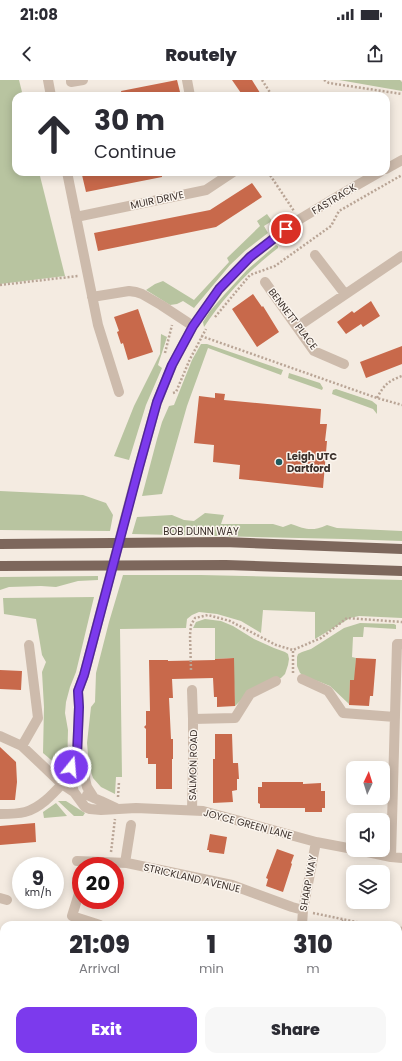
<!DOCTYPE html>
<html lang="en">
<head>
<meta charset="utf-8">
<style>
	body { margin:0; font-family:Poppins,sans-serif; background:#f7f7f7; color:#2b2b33; height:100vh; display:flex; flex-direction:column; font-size:15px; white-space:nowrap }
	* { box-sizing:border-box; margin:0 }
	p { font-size:13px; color:#7c7c81 }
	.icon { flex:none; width:22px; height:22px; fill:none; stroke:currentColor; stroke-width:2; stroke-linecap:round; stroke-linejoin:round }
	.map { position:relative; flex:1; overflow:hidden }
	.panel { position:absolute; left:0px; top:841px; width:402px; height:140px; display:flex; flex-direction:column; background:#fff; border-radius:12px 12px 0 0; box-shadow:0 2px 10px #0003 }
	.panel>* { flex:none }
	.top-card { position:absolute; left:12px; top:12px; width:378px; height:84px; border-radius:12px; box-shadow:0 2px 10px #0003; background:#fff; color:#2b2b33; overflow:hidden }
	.needle { width:26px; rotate:4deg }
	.fabs { position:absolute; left:346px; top:681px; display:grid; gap:8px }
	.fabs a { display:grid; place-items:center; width:44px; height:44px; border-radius:8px; background:#fff; box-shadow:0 2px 10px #0003; font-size:20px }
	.speed { position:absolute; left:12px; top:777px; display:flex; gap:8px; font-size:20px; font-weight:700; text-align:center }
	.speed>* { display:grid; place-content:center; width:52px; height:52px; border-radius:50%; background:#fff; box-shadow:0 2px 10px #0003; line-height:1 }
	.speed small { font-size:10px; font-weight:400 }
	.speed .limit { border:6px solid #d22; background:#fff; color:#111 }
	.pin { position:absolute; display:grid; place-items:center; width:34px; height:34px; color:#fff; margin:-17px; border:2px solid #fff; border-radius:50%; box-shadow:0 1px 4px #0007 }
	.me { position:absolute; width:44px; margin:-22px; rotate:17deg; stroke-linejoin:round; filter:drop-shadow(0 0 3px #0008) }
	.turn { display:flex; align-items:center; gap:14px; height:84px; padding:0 16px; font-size:18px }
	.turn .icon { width:52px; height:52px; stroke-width:2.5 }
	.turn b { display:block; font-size:28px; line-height:34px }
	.eta { display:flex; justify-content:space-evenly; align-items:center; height:68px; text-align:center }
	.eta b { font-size:24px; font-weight:800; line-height:28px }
	.action { display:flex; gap:8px; margin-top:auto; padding:8px 16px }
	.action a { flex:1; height:46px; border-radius:12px; background:#7c3aed; color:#fff; font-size:16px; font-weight:800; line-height:46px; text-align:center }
	.action a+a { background:#f7f7f7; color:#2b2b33 }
	.status { display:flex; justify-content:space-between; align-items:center; height:28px; padding:0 20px; background:#fff; direction:ltr }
	.status svg { height:11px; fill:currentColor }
	header { display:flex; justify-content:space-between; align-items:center; height:52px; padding:0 16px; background:#fff; font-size:18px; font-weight:800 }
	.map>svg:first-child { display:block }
	.green { fill:#b8c4a0 }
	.building { fill:#c8694b }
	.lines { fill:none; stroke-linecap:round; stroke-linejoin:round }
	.path { stroke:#b9a596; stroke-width:2.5; stroke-dasharray:2 2; stroke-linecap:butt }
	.minor { stroke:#cdbbac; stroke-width:10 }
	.major { stroke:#7d675c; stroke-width:10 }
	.route-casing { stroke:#51269a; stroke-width:10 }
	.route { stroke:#7c3aed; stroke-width:7 }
	.poi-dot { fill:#1f5a5e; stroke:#fbf5ee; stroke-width:1.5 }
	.labels { text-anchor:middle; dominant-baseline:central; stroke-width:3; stroke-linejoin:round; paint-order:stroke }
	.street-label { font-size:10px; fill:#3b302b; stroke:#fbf5ee }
	.poi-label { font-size:10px; font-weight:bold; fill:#3b302b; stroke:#fbf5ee; text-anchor:start }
</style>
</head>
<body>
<div class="status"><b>21:08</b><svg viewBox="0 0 49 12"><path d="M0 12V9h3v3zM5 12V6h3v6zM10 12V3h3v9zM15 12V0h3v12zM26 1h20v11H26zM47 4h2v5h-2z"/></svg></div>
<header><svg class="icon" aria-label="back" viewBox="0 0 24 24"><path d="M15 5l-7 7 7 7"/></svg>Routely<svg class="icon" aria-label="share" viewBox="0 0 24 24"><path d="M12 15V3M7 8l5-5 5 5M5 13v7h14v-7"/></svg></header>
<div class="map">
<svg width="402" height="981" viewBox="0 0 402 981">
	<rect width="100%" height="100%" fill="#f4ebe1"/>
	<path class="green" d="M0,0h19l4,16h-7v76h23l26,104 -65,8z
		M339,0h61l2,2v9z
		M267,134l5,7 -8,5 4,7 -22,17 -16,15 -36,43 -11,-7 -6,3 -7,1 -24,-15 9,-6 8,-3 31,19 35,-38 -2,-4 33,-32 -3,-5z
		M276,165l2,1v2c-30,23 -53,48 -74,79l-1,-5 7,-11 14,-16 23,-25z
		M161,254l6,3 -9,28 4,3 -16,37 -17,55 -15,-4 20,-50 26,-52z
		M201,264h6l76,26 -2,5 -73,-27 -21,58 -25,88 -20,2 15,-57 5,-17 7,-16 5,-1 18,-45z
		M289,293l31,10 3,5 -1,2 -34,-12z
		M336,309l36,12 5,4v9l-4,-5 -41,-15 1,-4z
		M0,411l83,4 23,8 7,12 -3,16c-37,0 -73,-1 -110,-1z
		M205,433l19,2 -3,9h52l10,3 8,-3c15,5 20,8 36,1l10,3 65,3v10l-58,-2 -212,-5 5,-17 35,-2 12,5 10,1z
		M123,495h78l201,5v38l-43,-2 -9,2 -35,21v-27l-52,-2 -2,23 -20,-12 -24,-7 -18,-2 -7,3 -5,4 -1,9 -66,1 2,148h-6l-1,17 -14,-7 -8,-9 -4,-12 -2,-23 4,-36 4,-5 1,-29 13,-51z
		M98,496v4l-20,1 -22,6 -15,-1 -32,1 -9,3v-13z
		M94,517l-18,75 -6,15 -4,15 -1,11 3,17 -1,41h-3l-21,-18 1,-46 -2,-35 4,-10 -4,-7 -6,-36 -32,-5 -1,-16z
		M205,539l16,2 12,5 21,13 20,9 11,4 3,2 1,5 -1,6 -3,9 -4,4 -10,3 -21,11 -15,14 -2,-48 -18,1v-31h-22l3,-6z
		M360,543l34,1 2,1v4l-32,-2 -1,10h-10l-1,20 4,1 -1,22h-5l-1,24 -19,-18 -10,-4 -15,-5 -5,-4 -3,-7v-9l1,-3 4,-2 9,-3 33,-21z
		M58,721h8l19,12 -2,3h-9z
		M56,723l11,13 -23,2 -1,-6z"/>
	<path class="building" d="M177,0l4,16h-59l-1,-5z
		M232,0h20l10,16h-19z
		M98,92h64v5l-76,15 -4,-17z
		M252,103l10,14 -46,30 -118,24 -4,-18 116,-23z
		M253,214l9,13 1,-1 16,26 -22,15 -25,-38z
		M371,221l9,15 -17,11 -2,-3 -15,10 -9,-12 15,-11 2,2z
		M138,229l15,43 -25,8 -5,-17 -2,1 -4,-12 2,-1 -5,-14z
		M402,266v18l-36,14 -6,-16z
		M215,313l10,1 -1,6 97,9 -1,15h7l-2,17h2l-4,47 -84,-9 1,-14 -27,-3 1,-17 -20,-2 5,-47 16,2z
		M234,578l1,48 -18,1v-10h-3l-1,-19 -41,1 1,19h-4l2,41h2v20h-1v30h-16v-25h-8v-6h-2v-29l-2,-2 2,-2v-14h4l-1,-51h19v1l47,-1v-1z
		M356,578l20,1 -3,37h-3l-1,10 -20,-1 1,-25h4z
		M0,590l22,1 -1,19 -21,-1z
		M215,654h17l1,29h5l1,16h-2v11l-5,1 1,11 -20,1v-44h2z
		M0,667l16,15 1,20 -2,18h-15z
		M262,702h41v2l18,-1v8h4v17h-3v4h-17v-4h-45v-4l-2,-1v-16h4z
		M35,743l1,19 -36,3v-19z
		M210,754l17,3 -3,17 -15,-2v-2h-2z
		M277,769l17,6 -3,8 1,1 -9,28 -17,-6 2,-7 -2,-1z"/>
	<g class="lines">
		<path class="path" d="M262,0l9,14v2
			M324,0l5,3 73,11
			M268,92l26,39
			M0,205l78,-9
			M215,237l35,-42 25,-9 56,-40 8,-15 63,-36
			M201,256l176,62 25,7
			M165,273l7,-28
			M173,313l3,-1 14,-33 16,-30
			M377,318c7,-13 11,-17 25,-22
			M191,590l-1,-35 1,-10 4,-7 13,-3 22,6 46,24 17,5 28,-12 26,-20 55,4
			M293,593v-23
			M118,717l1,-15
			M111,772l4,-33
			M313,833l58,12
			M335,845l8,-5
			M398,928l4,1"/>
		<path class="minor" d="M48,0l3,16
			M71,0v2l12,-2
			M187,0l3,16
			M386,89l16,-9
			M67,92l31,153 21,67
			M76,137l130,-27 27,-18
			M315,175l30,39
			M265,202l49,69 30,13
			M92,217l37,-6 7,1 6,2 19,11 32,21
			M297,247l105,-71
			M302,599l26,12 15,22 52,4
			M192,610l1,29
			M0,656l22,10 40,38 12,8 11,15 5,2 11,1 35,-2 67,3 113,31 37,7
			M22,666l16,-28 -9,-73
			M77,675l5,12 5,20 7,11
			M74,712l-2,-7 -1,-18 6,-12 2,-48 -1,-16 6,-16 49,-187 24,-86 15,-37 21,-39 26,-37 31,-32 45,-35 50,-30 35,-20
			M87,715l14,6 15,7
			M192,730l1,-45v-46l42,-1 15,-24 26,-13
			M0,734c8,0 17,0 25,-2 15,-4 27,-17 37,-28
			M358,770l33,7 11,1
			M391,777l6,-213h5
			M77,781l50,2 105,22 60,22 11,3
			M125,783l6,-38
			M81,807l-9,29 28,9
			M0,818l7,2
			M302,845l1,-15 13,-68
			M398,851l4,1
			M28,977l1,4
			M57,977l1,4
			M308,977l2,4
			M125,981l12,-4"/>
		<path class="major" d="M0,464l224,-2 178,7
			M0,486l226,-1 176,6"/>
	</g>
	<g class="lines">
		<defs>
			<path id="route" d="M71,687l6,-12 2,-48 -1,-16 6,-16 55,-208 18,-65 15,-37 21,-39 26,-37 31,-32 36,-28"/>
		</defs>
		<use href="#route" class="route-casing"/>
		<use href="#route" class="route"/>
	</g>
	<circle class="poi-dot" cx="279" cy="382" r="4"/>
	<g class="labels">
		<g class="street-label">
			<text transform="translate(334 119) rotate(-31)">FASTRACK</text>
			<text transform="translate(157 120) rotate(-12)">MUIR DRIVE</text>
			<text transform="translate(293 239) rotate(53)">BENNETT PLACE</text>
			<text x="201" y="451">BOB DUNN WAY</text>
			<text transform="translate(193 685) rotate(-89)">SALMON ROAD</text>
			<text transform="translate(248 744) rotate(15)">JOYCE GREEN LANE</text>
			<text transform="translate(192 798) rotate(13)">STRICKLAND AVENUE</text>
			<text transform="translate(308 803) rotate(-80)">SHARP WAY</text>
		</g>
		<g class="poi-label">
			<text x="287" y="376">Leigh UTC<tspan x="287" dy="12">Dartford</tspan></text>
		</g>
	</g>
</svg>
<div class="fabs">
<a><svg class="needle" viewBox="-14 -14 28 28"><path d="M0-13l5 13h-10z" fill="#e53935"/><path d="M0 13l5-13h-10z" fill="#7c7c81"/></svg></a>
<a><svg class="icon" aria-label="sound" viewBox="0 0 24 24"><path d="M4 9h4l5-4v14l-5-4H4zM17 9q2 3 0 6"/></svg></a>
<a><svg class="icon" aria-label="layers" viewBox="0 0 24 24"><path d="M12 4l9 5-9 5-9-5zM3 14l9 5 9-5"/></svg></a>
</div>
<div class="speed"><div>9<small>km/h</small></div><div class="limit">20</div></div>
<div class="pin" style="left:286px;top:149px;background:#d93025"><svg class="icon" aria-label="arrive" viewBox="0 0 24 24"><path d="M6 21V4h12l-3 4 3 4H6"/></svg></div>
<svg class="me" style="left:71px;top:687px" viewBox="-20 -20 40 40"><circle r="17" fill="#7c3aed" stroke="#fff" stroke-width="3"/><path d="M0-11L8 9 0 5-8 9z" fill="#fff"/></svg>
<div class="top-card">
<div class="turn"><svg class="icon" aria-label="ahead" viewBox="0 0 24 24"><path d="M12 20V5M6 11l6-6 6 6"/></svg><div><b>30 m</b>Continue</div></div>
</div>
<section class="panel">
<div class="eta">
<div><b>21:09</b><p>Arrival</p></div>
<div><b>1</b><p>min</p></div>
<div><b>310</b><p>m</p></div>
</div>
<div class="action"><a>Exit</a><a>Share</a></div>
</section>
</div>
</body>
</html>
